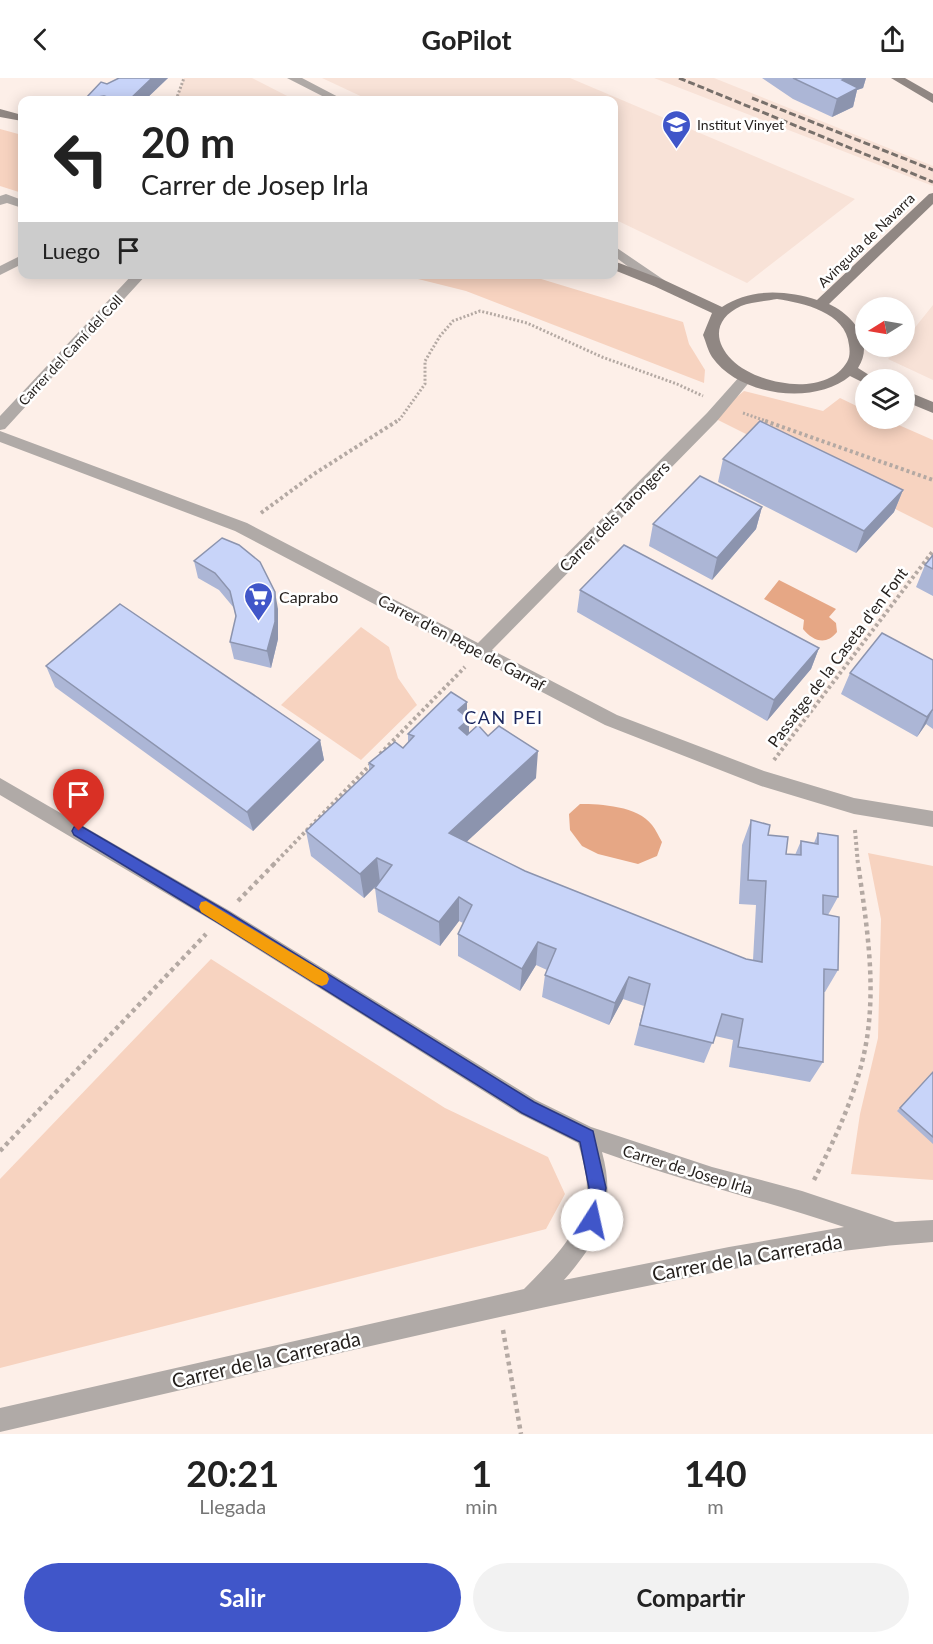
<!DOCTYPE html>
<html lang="es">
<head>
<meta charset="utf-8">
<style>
	body { margin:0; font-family:Lato,sans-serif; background:#f2f2f2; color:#222; height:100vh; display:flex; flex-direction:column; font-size:22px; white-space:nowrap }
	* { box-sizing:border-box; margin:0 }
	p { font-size:20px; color:#767676 }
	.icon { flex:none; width:33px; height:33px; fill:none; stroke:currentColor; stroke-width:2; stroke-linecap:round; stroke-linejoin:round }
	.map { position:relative; height:1356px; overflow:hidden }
	.side { display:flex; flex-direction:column; background:#fff; flex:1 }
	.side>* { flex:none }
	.banner { position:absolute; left:18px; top:18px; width:600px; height:183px; border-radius:12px; box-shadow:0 3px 15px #0003; background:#fff; color:#222; overflow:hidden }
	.needle { width:39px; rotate:259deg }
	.buttons { position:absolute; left:855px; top:219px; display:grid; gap:12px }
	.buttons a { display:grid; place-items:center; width:60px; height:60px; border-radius:50%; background:#fff; box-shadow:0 3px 15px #0003; font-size:30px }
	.pin { position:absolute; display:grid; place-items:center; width:51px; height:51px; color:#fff; margin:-62px -26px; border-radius:50% 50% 50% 0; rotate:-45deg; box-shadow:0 0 6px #0007 }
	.pin .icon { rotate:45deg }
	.me { position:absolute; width:66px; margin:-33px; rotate:10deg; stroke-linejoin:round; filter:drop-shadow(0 0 4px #0008) }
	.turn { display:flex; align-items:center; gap:21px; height:126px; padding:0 24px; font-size:27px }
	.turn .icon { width:78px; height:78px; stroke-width:2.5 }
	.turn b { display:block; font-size:42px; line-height:51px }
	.then { display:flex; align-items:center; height:57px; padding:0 24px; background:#0003; gap:12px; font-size:22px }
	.eta { display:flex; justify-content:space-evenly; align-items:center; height:102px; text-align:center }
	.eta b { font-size:36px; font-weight:700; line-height:42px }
	.action { display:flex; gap:12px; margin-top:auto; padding:12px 24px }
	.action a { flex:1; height:69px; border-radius:36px; background:#4056c9; color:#fff; font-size:24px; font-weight:700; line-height:69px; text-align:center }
	.action a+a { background:#f2f2f2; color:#222 }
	header { display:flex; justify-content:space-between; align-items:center; height:78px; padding:0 24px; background:#fff; font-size:27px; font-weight:700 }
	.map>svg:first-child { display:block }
	.built { fill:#f8e2d7 }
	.green { fill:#f7d3c0 }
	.water { fill:#e6a785 }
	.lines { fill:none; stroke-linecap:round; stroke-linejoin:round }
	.path-far2 { stroke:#b4a9a3; stroke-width:3; stroke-dasharray:2 2; stroke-linecap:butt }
	.path-far1 { stroke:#b4a9a3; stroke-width:4; stroke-dasharray:3 3; stroke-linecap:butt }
	.path { stroke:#b4a9a3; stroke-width:4.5; stroke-dasharray:4 4; stroke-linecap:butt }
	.street { fill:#b0aaa7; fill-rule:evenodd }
	.secondary { fill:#908783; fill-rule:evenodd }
	.rail { stroke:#78706b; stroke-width:3; stroke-dasharray:7 3; stroke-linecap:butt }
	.wall { fill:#acb6d6 }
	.shaded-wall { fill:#8c94ae }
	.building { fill:#c8d4f9; stroke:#8c94ae; stroke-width:1.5 }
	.route { fill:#4056c9; stroke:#2a3883; stroke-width:1.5 }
	.slow { fill:#f59e0b }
	.labels { text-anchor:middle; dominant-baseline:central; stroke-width:5; stroke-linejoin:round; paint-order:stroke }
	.far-poi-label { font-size:14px; fill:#241f1c; stroke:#fff; text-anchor:start }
	.far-street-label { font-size:14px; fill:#241f1c; stroke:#fff }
	.street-label { font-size:16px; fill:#241f1c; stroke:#fff }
	.poi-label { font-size:16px; fill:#241f1c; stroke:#fff; text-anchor:start }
	.neighbourhood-label { font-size:18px; letter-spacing:1.5px; fill:#1a255d; stroke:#fff }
	.near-street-label { font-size:20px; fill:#241f1c; stroke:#fff }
</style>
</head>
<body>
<header><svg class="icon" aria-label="back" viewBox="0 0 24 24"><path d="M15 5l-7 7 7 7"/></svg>GoPilot<svg class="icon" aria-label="share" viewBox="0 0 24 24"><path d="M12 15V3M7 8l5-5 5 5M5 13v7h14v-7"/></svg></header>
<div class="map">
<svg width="933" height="1356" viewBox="0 0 933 1356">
	<rect width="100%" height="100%" fill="#fdefe8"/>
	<path class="built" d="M184,0h68l43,22h-119z
		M322,0h248l285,121 -108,84 -133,-64v-119h-245z
		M654,0h60l219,88v20z
		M933,227v75l-45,-21 11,-12 5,-1 1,-6z"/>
	<path class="green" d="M0,51l22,6v58l-22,-7z
		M402,197h126l155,47 6,22 16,26 -1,13 -238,-92z
		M744,313l79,20 17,-13 25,12 1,8 19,1 48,21v88l-221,-111z
		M361,549l28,20 9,31 19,27 -56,55 -80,-55z
		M868,775l65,13v314l-82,-6 9,-60 18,-76 3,-119z
		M211,881l234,149 103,49 17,37 -19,35 -546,139v-189z"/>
	<path class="water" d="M779,502l57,29 -7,8 7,6 1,9c-11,14 -24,9 -34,-3l1,-9 -40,-21z
		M580,726c21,0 58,2 72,21 4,5 7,12 10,17l-5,14 -19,8 -40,-10 -16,-8 -12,-16 -1,-16z"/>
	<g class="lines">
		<path class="path-far2" d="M176,22l8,-22
			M743,335l26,9
			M395,344l5,-3 25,-35v-23l15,-25 13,-15 27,-10 47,12 75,34 75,27 26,12"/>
		<path class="path-far1" d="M765,343l168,59
			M261,435l53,-39 83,-53
			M380,676l85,-87
			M774,682l159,-209
			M855,752l3,35
			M273,787l98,-101"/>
		<path class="path" d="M238,823l37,-38
			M0,1073l206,-217
			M814,1102c23,-45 45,-92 53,-142 9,-59 -1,-117 -9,-175
			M503,1252l18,104"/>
		<path class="street" d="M287,0h15l42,22h-14z
			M6,116l16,6v8l-15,-5 -7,2v-9z
			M614,168l50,34 2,3 -2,3h-10l-40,-30z
			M22,177v9l-22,11v-9z
			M133,196h14l-142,155 -5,1v-14z
			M745,296l7,5 -35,42 -225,229 125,65 147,56 90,27 79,13v16l-79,-13 -93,-28 -156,-61 -370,-194 -235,-89v-11l247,92 231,120 229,-230 33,-37z
			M0,700l230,133 306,189 55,27 121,40 90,24 93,31 38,-2v22c-120,8 -237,34 -354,58 -194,41 -386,88 -579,132v-24l524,-119c27,-28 61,-59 63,-100 0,-16 -5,-32 -9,-46l-58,-29 -304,-191 -216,-128zM602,1074c80,29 162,48 242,75l-115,20 -165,33c36,-41 53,-73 38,-128z"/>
		<path class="secondary" d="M891,0h14l28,16v9z
			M0,31l22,6v6l-22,-4z
			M933,115v11l-104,100c24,11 46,38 29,64l19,12h-11v4l-16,-8c-36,30 -111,20 -138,-19 -4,-6 -6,-15 -9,-22l9,-22 -58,-27 -40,-16v-8l5,1 45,17 58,27c28,-19 64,-17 95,-7l112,-106zM777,221c26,4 69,13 72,46 1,6 1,12 -2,17 -21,36 -90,23 -115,-2 -20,-20 -17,-42 9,-54 10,-4 25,-5 36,-7z
			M904,312l29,12v11l-29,-12z"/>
		<path class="rail" d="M679,0l254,104
			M752,20l181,72"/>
	</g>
	<path class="wall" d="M119,0h49l-23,22h-60v-1l22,-15z
		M762,0h104l-3,10 -6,2 -4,17 -21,10 -39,-18z
		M723,381l180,31 -9,22 -38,41 -138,-71z
		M762,429l-6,22 -44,51 -63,-34 4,-22z
		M933,477v41l-17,-9 9,-22z
		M194,483l84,48v30l-7,29 -37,-9 -4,-17 6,-24 -2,-10 -15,-18 -21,-12z
		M580,512l239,58 -8,21 -44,52 -190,-109z
		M933,582v69l-7,-5 -9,13 -76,-43 9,-21z
		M46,588l274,74 4,20 -71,71 -198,-144z
		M467,639l2,2v15l19,2 48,42 -70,64 59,29 221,88 7,1 3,-55 -17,-1 3,-59 9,-25 35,34 9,1 6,-14 13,2 4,-10 20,64 -10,18 10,55 -13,22h-2v70l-13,20 -81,-15 4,-27 -18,-4 -11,27 -70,-18 10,-39 -21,-7 -14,26 -67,-28 3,-22 2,-5 -11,-5 -16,26 -62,-35v-22l5,-11 -4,-2 -19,25 -62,-34 -3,-24 1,-2 -12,12 -53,-42 -5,-25 63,-60v-8l34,-15 5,-5v-9z
		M933,994v72l-36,-33z"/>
	<path class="shaded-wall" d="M152,0h16l-23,22h-16z
		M846,0h20l-3,10 -6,2 -4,17 -21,10 10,-37z
		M104,18l1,4h-20v-1z
		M903,412l-9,22 -38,41 8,-22z
		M762,429l-6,22 -44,51 5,-22z
		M275,514l3,17v30l-7,29 -4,-17z
		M819,570l-8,21 -44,52 7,-21z
		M467,624v19l2,-2v27l-9,9 -2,-45z
		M933,631l-7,15 -9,13 10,-20z
		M320,662l4,20 -71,71 -6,-19z
		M538,673l-2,27 -87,80v-25z
		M377,780l3,24 -16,16 -4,-24z
		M459,819v24l-19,25 -1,-24z
		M538,864l-2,23 -16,26 2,-22z
		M629,899l-6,22 -14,26 6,-22z"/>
	<path class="building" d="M119,0h33l-23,22h-21l3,-2 -7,-2 -19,3 16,-17 6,2z
		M793,0h53l-4,2 16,8 -21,11z
		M760,343l143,69 -39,41 -141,-72z
		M700,398l62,31 -45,51 -64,-34z
		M222,460l17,7 21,17 15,30v30l-8,29 -37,-9 6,-26 -6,-25 -15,-18 -21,-12z
		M624,467l195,103 -45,52 -194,-110z
		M933,477v14l-8,-4z
		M120,526l200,136 -73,72 -201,-146z
		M882,555l51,27v49l-6,8 -77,-44z
		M451,614l16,10 -9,8 11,9 -10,9 8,7 11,-10 10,11 11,-10 39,25 -89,82 76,38 221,88 16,3 4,-81 -18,-1 3,-60 19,5 -2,10 20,2 -2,17 15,1v-14l17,3v-11l20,3v61l-15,-2v19l16,3 -1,53 -14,-1 -1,93 -85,-15 5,-28 -21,-5 -9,29 -73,-18 10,-41 -21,-7 -14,26 -70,-28 11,-26 -18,-7 -16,27 -64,-35 14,-29 -13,-8 -20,25 -64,-34 17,-23 -15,-7 -17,16 -54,-43 68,-65 -5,-3 26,-21 8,6 11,-12 -6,-2z
		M933,994v65l-33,-29z"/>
	<path class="route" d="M79,747l149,87 306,190 59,29 13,57 -8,38 -6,3 -6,-3 -3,-6 6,-32 -9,-46 -58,-29 -305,-191 -143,-87 -2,-4 2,-4z"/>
	<path class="slow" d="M206,823l121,73 2,5 -2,5 -5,2 -6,-2 -115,-72 -2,-5 2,-5z"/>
	<defs>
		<symbol id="school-pin" viewBox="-11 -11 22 30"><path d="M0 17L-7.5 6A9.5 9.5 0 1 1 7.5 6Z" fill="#4056c9" stroke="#fff"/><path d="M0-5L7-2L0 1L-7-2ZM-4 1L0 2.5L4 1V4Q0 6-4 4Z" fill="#fff"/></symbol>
		<symbol id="supermarket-pin" viewBox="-11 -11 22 30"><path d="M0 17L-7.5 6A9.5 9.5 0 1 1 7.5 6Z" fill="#4056c9" stroke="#fff"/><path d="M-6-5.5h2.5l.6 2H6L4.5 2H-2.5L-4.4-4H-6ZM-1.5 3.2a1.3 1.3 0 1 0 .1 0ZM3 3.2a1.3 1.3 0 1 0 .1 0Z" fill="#fff"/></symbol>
	</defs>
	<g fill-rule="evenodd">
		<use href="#school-pin" x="660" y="30" width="33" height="45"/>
		<use href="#supermarket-pin" x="242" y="502" width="33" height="45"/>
	</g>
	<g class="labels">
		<g class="far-poi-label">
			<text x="697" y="46">Institut Vinyet</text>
		</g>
		<g class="far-street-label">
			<text transform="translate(866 162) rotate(-44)">Avinguda de Navarra</text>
			<text transform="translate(70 272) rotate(-47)">Carrer del Camí del Coll</text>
		</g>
		<g class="street-label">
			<text transform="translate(614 438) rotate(-45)">Carrer dels Tarongers</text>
			<text transform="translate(462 564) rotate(28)">Carrer d'en Pepe de Garraf</text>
			<text transform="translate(837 579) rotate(-53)">Passatge de la Caseta d'en Font</text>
			<text transform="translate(688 1091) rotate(17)">Carrer de Josep Irla</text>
		</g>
		<g class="poi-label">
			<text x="279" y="518">Caprabo</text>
		</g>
		<g class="neighbourhood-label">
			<text x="504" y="639">CAN PEI</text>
		</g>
		<g class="near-street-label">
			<text transform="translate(747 1179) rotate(-10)">Carrer de la Carrerada</text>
			<text transform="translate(266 1281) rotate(-13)">Carrer de la Carrerada</text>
		</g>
	</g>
</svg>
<div class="buttons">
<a><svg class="needle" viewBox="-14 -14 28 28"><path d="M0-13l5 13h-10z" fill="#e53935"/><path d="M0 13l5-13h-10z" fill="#767676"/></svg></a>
<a><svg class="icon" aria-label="layers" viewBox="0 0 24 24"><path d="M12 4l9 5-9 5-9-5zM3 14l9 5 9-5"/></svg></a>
</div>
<div class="pin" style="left:79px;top:753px;background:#d93025"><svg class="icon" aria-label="arrive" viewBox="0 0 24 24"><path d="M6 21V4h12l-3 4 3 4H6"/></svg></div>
<svg class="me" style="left:592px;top:1142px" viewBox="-20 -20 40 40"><circle r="19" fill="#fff"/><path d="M0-13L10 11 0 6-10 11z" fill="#4056c9"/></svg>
<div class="banner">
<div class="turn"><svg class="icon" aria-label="left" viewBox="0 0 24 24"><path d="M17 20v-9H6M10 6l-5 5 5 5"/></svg><div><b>20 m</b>Carrer de Josep Irla</div></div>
<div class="then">Luego<svg class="icon" aria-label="arrive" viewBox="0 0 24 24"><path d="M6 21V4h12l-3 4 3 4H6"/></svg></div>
</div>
</div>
<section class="side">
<div class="eta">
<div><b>20:21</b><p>Llegada</p></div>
<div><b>1</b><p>min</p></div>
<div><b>140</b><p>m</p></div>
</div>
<div class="action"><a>Salir</a><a>Compartir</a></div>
</section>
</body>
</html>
